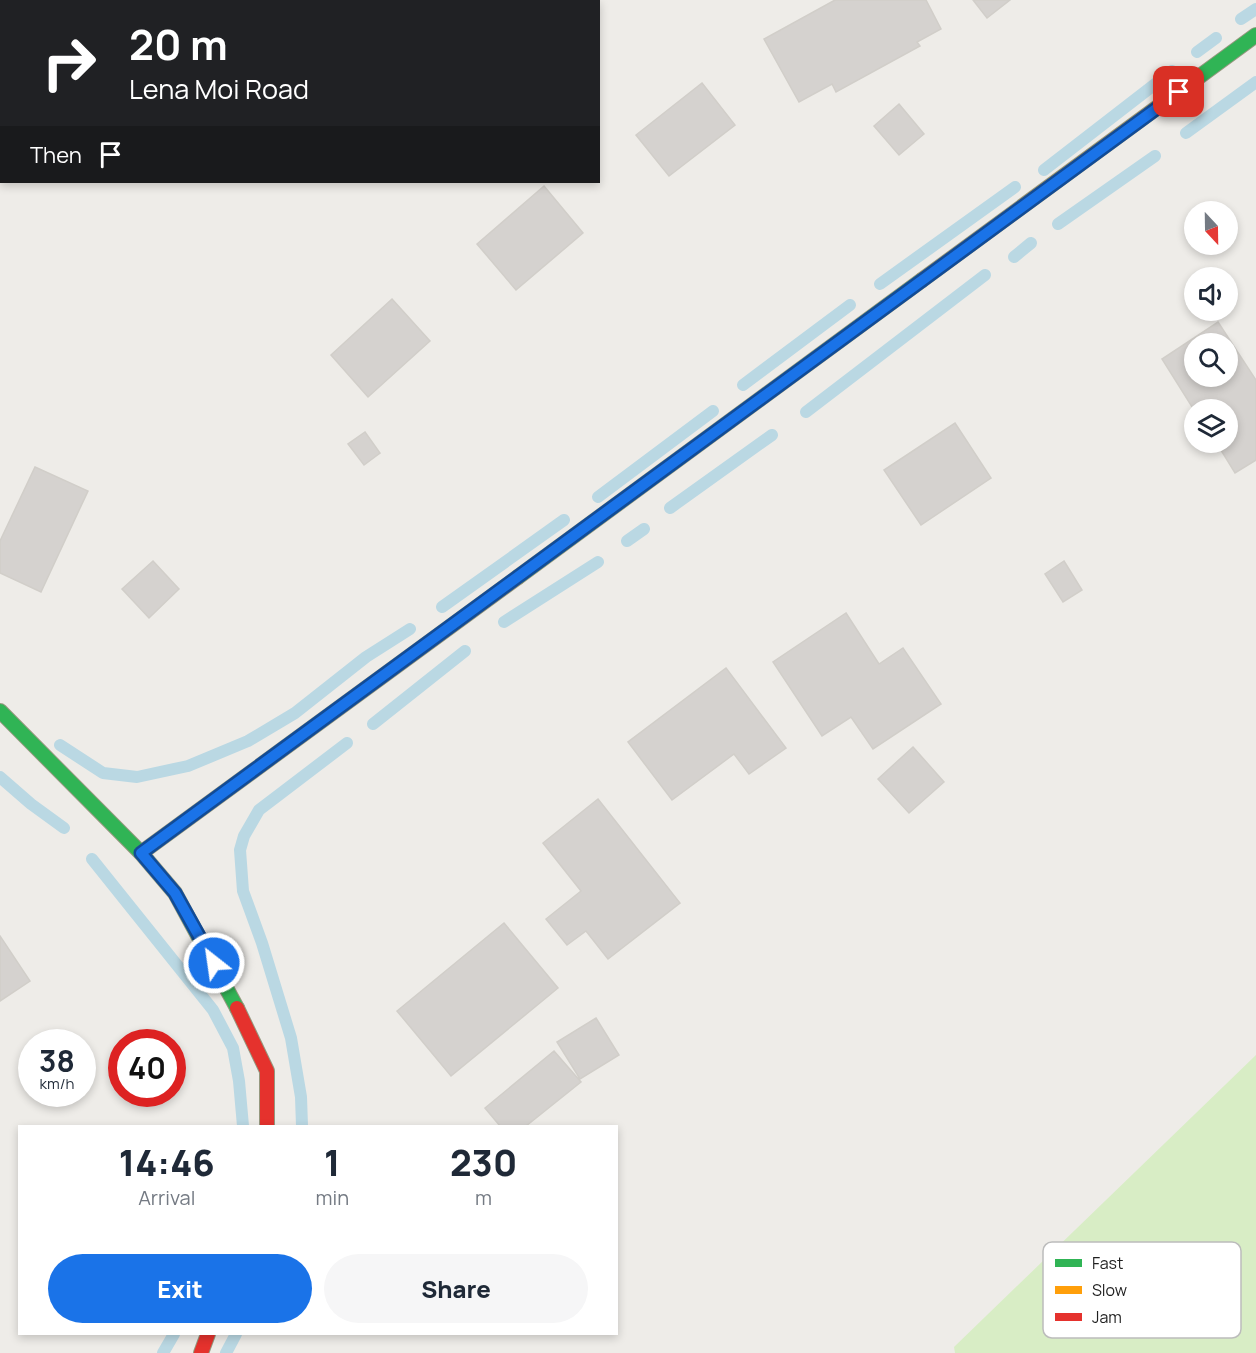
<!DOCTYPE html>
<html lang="en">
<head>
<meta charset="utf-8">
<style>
	body { margin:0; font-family:Manrope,sans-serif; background:#f6f6f7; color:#1f2937; height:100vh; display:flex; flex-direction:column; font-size:22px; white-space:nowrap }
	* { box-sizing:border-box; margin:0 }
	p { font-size:20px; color:#747a83 }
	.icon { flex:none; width:33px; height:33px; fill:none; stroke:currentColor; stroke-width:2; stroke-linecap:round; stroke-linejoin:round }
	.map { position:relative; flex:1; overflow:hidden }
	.drawer { position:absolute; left:18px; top:1125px; width:600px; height:210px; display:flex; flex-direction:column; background:#fff; border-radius:0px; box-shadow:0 3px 9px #0003 }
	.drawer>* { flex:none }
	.banner { position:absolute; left:0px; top:0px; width:600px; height:183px; box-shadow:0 3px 9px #0003; background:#202124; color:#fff; overflow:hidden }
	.needle { width:39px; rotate:158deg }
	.controls { position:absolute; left:1184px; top:201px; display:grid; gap:12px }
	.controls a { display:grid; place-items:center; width:54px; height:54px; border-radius:50%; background:#fff; box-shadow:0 3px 9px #0003; font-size:30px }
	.speed { position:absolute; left:18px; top:1029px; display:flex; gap:12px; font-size:30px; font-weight:700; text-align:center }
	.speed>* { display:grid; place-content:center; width:78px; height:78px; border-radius:50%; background:#fff; box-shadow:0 3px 9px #0003; line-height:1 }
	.speed small { font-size:15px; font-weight:400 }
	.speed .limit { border:9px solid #d22; background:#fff; color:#111 }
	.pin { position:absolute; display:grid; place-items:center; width:51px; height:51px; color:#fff; margin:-26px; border-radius:12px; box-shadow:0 3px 9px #0006 }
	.me { position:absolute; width:66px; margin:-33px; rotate:330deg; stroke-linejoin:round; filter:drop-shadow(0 0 4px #0008) }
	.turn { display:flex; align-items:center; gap:21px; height:126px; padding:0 30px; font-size:27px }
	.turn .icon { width:78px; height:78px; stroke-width:2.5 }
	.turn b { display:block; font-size:42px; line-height:51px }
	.then { display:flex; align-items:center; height:57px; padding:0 30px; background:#0003; gap:12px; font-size:22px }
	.eta { display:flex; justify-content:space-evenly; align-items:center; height:102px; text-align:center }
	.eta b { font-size:36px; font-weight:800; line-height:42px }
	.action { display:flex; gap:12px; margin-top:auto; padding:12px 30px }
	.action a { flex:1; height:69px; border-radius:36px; background:#1a73e8; color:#fff; font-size:24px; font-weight:800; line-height:69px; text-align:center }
	.action a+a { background:#f6f6f7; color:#1f2937 }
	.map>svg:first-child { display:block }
	.grass { fill:#d8edc5 }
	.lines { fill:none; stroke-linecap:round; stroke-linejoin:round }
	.stream { stroke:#bad8e3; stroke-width:12 }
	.building { fill:#d5d2cf; stroke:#d1cec9; stroke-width:1.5; fill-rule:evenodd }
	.fast-casing { stroke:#95987f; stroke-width:16 }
	.slow-casing { stroke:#95987f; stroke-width:16 }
	.jam-casing { stroke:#95987f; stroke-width:16 }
	.fast { stroke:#30b455; stroke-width:14 }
	.slow { stroke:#ff9f0a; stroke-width:14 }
	.jam { stroke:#e5322d; stroke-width:14 }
	.route-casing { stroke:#114b97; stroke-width:15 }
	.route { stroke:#1a73e8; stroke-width:10 }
	.key { fill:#fff; stroke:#bcbcbc; stroke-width:1.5 }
	.key-label { font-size:16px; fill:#1f1f1f }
</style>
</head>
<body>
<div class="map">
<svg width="1256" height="1353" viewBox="0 0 1256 1353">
	<rect width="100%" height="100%" fill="#eeece8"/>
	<path class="grass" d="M1256,1055v298h-301l-1,-6z"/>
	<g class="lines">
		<path class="stream" d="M1241,19l15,-10
			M1197,52l19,-14
			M1186,133l70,-51
			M1044,170l128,-99
			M1058,224l97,-68
			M1014,257l17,-14
			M880,284l135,-97
			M743,385l107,-80
			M806,412l179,-137
			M598,497l115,-86
			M670,508l102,-73
			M627,541l17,-12
			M442,607l122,-87
			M504,622l94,-60
			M373,724l92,-73
			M60,745l43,28 34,4 51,-11 60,-25 47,-28 71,-56 44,-28
			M0,777l31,27 33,24
			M92,859l121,151 20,38 6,33 4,45
			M302,1126l-1,-29 -10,-59 -29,-95 -19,-52 -3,-41 4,-14 15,-26 88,-67
			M163,1353l11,-19
			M226,1353l10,-19"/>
	</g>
	<path class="building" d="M65,0h68l1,2h-71z
		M835,0h91l15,29 -24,13 3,4 -84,46 -4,-8 -33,18 -35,-63z
		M973,0h37l-23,18z
		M702,83l33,42 -66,51 -33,-41z
		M899,104l25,30 -25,21 -25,-29z
		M544,186l39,47 -67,57 -39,-46z
		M392,299l38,42 -62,56 -37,-42z
		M1218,322l38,58v80l-21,13 -19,-31h11v-32h-33l-32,-51zM1194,344h33v32h-33z
		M955,423l36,55 -70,47 -37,-55z
		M365,432l15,21 -16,12 -16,-21z
		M35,467l53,24 -47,101 -41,-19v-32z
		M153,561l26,28 -30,29 -27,-29z
		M1064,561l18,29 -19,12 -18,-28z
		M846,613l33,51 24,-16 38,56 -68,45 -22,-32 -29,19 -49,-74z
		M726,668l60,80 -37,26 -15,-20 -62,46 -44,-58z
		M913,747l31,35 -35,31 -31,-34z
		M598,799l82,104 -72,56 -22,-28 -19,14 -21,-26 35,-28 -38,-48z
		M504,923l54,65 -107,88 -54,-65z
		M0,936l30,45 -30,20z
		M596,1018l23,37 -39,24 -23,-37z
		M554,1051l27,31 -55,44h-26l-15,-18z"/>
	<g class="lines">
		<defs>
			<path id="fast" d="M1166,101l90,-66
				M518,577l404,-297
				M0,711l141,142 34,40 62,115"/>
			<path id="slow" d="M922,280l244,-179
				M141,853l377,-276"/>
			<path id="jam" d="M237,1008l30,63v55
				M201,1353l7,-19"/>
		</defs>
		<use href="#fast" class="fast-casing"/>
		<use href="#slow" class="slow-casing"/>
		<use href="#jam" class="jam-casing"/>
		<use href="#fast" class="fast"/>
		<use href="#slow" class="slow"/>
		<use href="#jam" class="jam"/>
	</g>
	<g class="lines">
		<defs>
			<path id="route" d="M214,963l-39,-70 -34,-40 1038,-761"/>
		</defs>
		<use href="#route" class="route-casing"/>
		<use href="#route" class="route"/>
	</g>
	<rect x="1043" y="1242" width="198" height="96" rx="9" class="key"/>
	<rect x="1055" y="1259" width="27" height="8" fill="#30b455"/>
	<rect x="1055" y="1286" width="27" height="8" fill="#ff9f0a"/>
	<rect x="1055" y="1313" width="27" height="8" fill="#e5322d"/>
	<g class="key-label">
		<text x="1092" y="1269">Fast</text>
		<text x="1092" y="1296">Slow</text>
		<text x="1092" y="1323">Jam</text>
	</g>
</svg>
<div class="controls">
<a><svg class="needle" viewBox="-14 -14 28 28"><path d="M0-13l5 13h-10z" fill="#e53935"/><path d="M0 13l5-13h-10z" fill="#747a83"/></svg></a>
<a><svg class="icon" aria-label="sound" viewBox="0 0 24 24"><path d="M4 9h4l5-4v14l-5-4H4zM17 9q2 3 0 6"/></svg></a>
<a><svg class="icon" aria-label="search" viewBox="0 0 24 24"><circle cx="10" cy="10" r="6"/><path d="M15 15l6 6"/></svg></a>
<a><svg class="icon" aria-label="layers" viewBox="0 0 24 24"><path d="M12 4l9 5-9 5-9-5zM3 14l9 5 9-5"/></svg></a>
</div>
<div class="speed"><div>38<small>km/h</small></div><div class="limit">40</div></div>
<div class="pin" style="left:1179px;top:92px;background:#d93025"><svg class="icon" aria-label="arrive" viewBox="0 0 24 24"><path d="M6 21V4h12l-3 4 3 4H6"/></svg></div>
<svg class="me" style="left:214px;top:963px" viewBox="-20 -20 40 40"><circle r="17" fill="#1a73e8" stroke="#fff" stroke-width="3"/><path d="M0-11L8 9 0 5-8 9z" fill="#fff"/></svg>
<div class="banner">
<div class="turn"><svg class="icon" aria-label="right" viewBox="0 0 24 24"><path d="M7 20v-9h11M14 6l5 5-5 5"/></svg><div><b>20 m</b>Lena Moi Road</div></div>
<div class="then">Then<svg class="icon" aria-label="arrive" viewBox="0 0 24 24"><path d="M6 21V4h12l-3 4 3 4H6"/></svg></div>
</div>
<section class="drawer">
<div class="eta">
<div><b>14:46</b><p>Arrival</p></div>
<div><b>1</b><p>min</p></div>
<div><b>230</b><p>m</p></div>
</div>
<div class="action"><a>Exit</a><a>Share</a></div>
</section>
</div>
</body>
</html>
